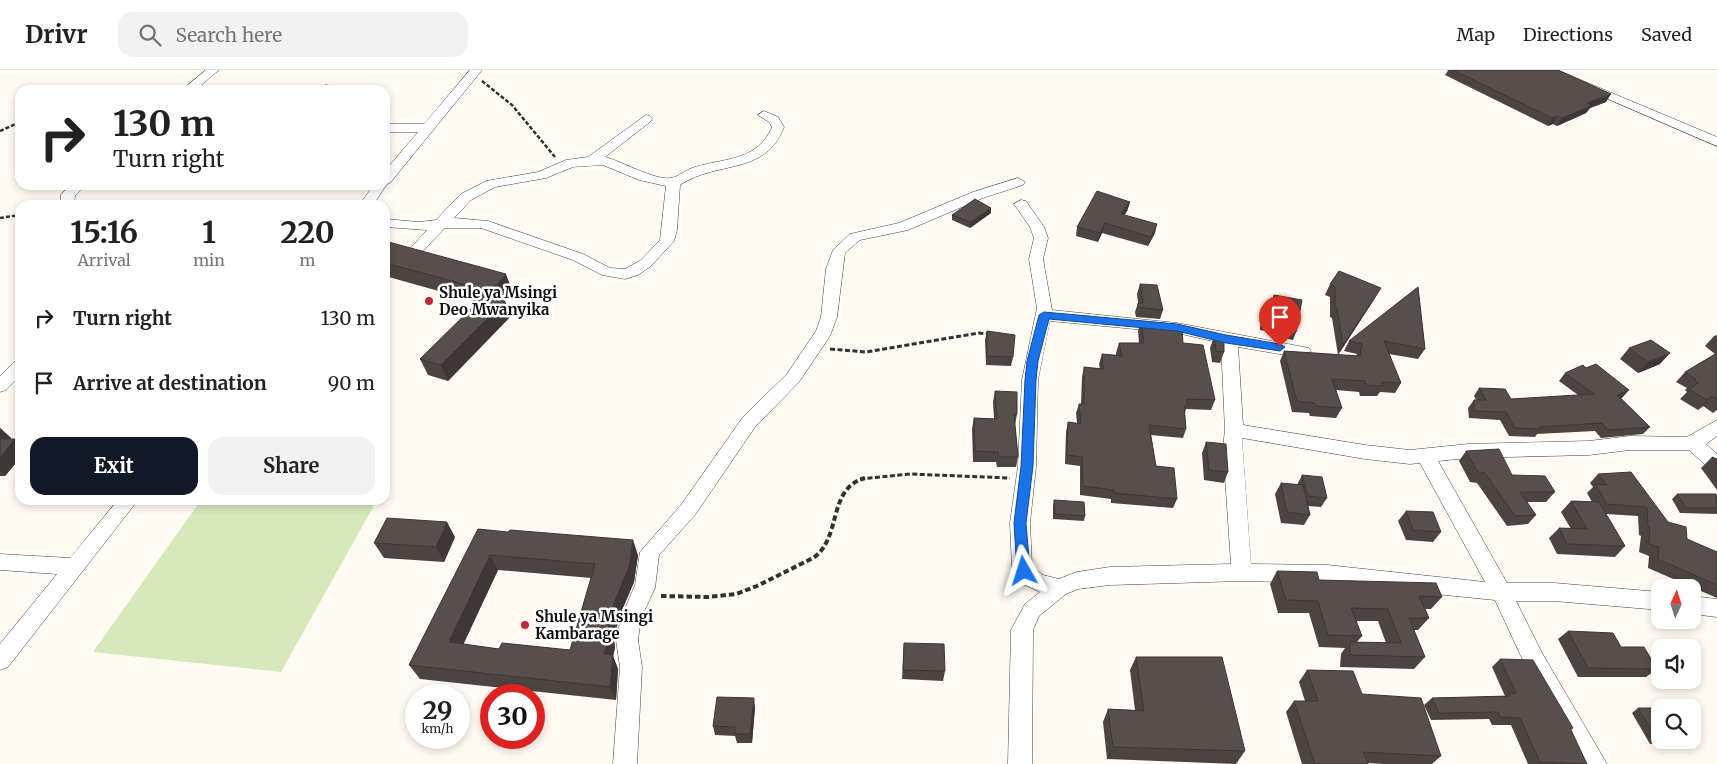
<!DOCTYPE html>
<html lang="en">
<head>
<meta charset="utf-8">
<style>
	body { margin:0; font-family:Merriweather,serif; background:#f2f2f2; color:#222; height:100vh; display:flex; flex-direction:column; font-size:19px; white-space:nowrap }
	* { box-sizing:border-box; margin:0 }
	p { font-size:16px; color:#767676 }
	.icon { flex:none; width:28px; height:28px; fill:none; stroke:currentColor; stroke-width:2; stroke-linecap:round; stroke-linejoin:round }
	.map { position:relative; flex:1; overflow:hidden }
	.drawer { position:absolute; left:15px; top:130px; width:375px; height:305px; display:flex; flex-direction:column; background:#fff; border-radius:15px; box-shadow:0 2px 8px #0003 }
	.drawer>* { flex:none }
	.banner { position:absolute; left:15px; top:15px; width:375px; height:105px; border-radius:15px; box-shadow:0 2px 8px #0003; background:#fff; color:#222; overflow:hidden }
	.needle { width:32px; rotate:3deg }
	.controls { position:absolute; left:1651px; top:509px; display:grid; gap:10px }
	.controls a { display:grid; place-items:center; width:50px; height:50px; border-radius:10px; background:#fff; box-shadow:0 2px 8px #0003; font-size:25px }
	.speed { position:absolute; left:405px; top:614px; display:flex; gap:10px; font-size:25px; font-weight:700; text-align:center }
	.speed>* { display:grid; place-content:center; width:65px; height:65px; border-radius:50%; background:#fff; box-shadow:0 2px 8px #0003; line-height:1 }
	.speed small { font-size:12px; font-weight:400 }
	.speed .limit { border:8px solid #d22; background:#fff; color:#111 }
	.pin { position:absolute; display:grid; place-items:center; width:42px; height:42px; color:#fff; margin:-51px -21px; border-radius:50% 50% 50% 0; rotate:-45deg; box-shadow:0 0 5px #0007 }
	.pin .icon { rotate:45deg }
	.me { position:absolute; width:55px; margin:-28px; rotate:354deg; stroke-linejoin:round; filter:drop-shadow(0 0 4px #0008) }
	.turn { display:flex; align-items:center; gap:18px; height:105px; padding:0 15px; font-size:22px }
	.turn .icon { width:65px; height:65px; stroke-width:2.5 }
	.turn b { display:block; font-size:35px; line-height:42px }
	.eta { display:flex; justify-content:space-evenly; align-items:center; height:85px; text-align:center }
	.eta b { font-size:30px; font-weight:700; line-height:35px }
	.primary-button { display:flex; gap:10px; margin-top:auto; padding:10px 15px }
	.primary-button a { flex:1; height:58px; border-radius:15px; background:#111827; color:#fff; font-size:20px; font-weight:700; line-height:58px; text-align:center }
	.primary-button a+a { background:#f2f2f2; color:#222 }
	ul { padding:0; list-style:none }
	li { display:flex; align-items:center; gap:15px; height:65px; padding:0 15px }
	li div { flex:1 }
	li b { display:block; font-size:19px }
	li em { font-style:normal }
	header { display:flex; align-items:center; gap:30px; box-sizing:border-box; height:70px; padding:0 25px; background:#fff; border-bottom:1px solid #e0e0e0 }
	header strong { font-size:24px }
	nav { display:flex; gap:28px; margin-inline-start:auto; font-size:18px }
	.search { width:350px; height:45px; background:#f2f2f2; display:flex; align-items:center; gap:12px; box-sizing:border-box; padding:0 18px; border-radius:15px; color:#767676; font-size:19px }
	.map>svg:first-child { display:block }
	.green { fill:#d7e9bb }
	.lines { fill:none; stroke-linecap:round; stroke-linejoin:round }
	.minor-casing { stroke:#424242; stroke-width:1 }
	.path-far2 { stroke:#313131; stroke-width:2.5; stroke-dasharray:4 2; stroke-linecap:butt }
	.path-far1 { stroke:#313131; stroke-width:3; stroke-dasharray:5 2.5; stroke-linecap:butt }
	.path { stroke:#313131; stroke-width:4; stroke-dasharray:5.5 3; stroke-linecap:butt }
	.minor { fill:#fff; fill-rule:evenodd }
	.wall { fill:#4c4441; fill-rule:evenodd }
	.shaded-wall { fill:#3e3735 }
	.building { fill:#584f4c; stroke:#3e3735; fill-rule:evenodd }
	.route { fill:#1a73e8; stroke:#114b97 }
	.poi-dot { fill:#bf283b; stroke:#fff; stroke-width:2 }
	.labels { text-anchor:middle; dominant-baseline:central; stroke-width:5; stroke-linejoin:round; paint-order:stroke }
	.poi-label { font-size:15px; font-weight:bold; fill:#0f0f0f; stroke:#fff; text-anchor:start }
</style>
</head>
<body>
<header>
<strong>Drivr</strong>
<div class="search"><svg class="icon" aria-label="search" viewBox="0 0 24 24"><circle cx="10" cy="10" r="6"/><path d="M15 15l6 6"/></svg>Search here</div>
<nav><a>Map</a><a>Directions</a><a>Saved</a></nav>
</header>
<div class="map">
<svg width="1717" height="694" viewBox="0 0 1717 694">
	<rect width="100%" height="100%" fill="#fffbf2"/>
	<path class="green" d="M201,430h176l-96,172 -188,-20z"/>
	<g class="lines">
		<defs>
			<path id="minor" d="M206,0h13l-24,20h-13z
				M470,0h12l-92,113 -3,1 -14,21h-14l15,-20h11v-14l33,-39h-33v-8h39z
				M1541,0h16l160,67v9z
				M764,41l14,6 6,10c-18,49 -67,33 -104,58l-3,45 -3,11 -23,25 -13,9 -13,4 -23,-4 -29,-15 -92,-32h-36l-26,27 -5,2 -7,-5 20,-22 -42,-3v-8l34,3 17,-2 25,-26 25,-13 52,-9 28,-12 22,-3 58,-42 4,1 2,3 -2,3 -45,35c16,4 51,24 66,21 7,-1 16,-9 24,-11 30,-9 63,-6 77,-40l-3,-5 -11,-7zM603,95l36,15 27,6 -6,54 -19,20 -16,9 -15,-1 -27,-14 -95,-33 -34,-3 17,-18 24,-13 51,-9 27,-11z
				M1018,108l7,4 -2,3 -40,13 -75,32 -48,10 -15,13 -8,64 -7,19 -31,46 -44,45 -60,88 -36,40 -4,33 -14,30 -3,22 4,27 -5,97h-24l7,-97 -4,-27 5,-22 14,-33 5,-33 41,-47 62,-88 44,-43 29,-43 5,-14 5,-48 7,-19 17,-16 49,-11 74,-31z
				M70,115h15l-10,11 -1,9h-14l1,-10z
				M1021,130l5,1 18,26 4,11 -5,21 9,51 125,13 132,25 2,4 -2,4 -6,2 -65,-11 5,78 122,20 45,5 58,-6 121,-3 41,-5 57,1 30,-17v16l-11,8 11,10v18l-6,-2 -22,-20h-59l-41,5 -121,3 -30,3 69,122h47l106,9v18l-106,-9h-38l26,52 65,111h-25l-56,-97 -31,-67 -168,-17 -85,-2 -132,4 -32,4 -12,5 -27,22 -6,14 -1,134h-24l3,-134 14,-26 15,-12 -19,-9 -9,-16 -2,-44 8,-57 4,-86 15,-72 -8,-49 5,-21 -4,-11 -16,-23zM1050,251l127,12 44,10 4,87 -2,17 8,117 -121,3 -33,5 -18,7 -16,-4 -11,-8 -2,-44 6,-57 2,-86zM1242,368l123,21 45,5 10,-1 65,119 -158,-17 -76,-1z
				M20,290v16l-14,14 -6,2v-16l14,-14z
				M118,430h20l-130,167 -8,3v-26l57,-70 -57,-4v-16l70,4z
				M1692,526l25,3v18l-25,-3z"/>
		</defs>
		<use href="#minor" class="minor-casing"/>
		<path class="path-far2" d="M482,11l30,24 43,52
			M0,61l20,-9
			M0,148l20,-3"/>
		<path class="path-far1" d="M830,279l36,3 113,-19 11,1
			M860,409l50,-5 100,4"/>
		<path class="path" d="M661,526l47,1 28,-3 21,-8 56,-28c29,-19 14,-70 52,-80"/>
		<use href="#minor" class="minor"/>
	</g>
	<path class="wall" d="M1447,0h111l48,32 -16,6 -4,5 -29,13 -4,-2 -5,2 -103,-51 3,-4z
		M1130,132l-3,9 -3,4 31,18 -7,13 -46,-13 -4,9 -22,-6 1,-9z
		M991,143l-21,15 -18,-8v-5z
		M385,171l127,49 -9,10 2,1 5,16 -62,64 -20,-6 -8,-16 58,-57 -93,-26z
		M1140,214l23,26 -3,9 -24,-2 -1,-5 3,-9 -1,-9z
		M1330,214l45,14 -37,57 18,1 1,-2 -13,-3 5,-10 69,-54 7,62 -7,10 -29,-5 12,29 -6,10 -15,-1 -3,4h-17l-1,-4 -23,-2 6,18 -6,10 -26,-2 -1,-3 -17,-1 -12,-51 4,-10 54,4 -6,-37 -2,-1v-20l-5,-2z
		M1274,225l22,37 -3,8 -26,-6v-3l-7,-1 1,-14 4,-8 5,1 1,-6z
		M1141,251l42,22 32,57 -4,10 -25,-1 -1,4 1,16 -3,9 -32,-3 5,31 21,33 -4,9 -62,-5v-4l-31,-4v-29l-15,-2 1,-32 2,-10 9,1 -1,-10 3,-9h2l1,-27 2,-10 16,2 -1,-5 3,-10 14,1v-2l3,-10h20l-1,-12z
		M987,261l26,26 -2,9 -25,-1 -1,-25z
		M1717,265v75l-4,3 -10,-7 -5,4 -18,-11 7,-7 -2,-2 2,-2 -11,-6 9,-10 30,-18 -10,-8 9,-10z
		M1214,267l10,15 -4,11 -8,-1 -2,-14z
		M1629,278l31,16 -22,9 -18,-14z
		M1565,303l57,25h-1l29,29 -7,7 -42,4 -6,-7 -58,3 -2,3 -26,-1 -9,-16 -31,-2 -1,-10 6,-8h2l-2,-4 5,-8 32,11 67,-4 -19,-14z
		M995,321l22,23 -2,11 3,32 -2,10h-19l-1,-5h-23l-1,-33 2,-11 20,1 -1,-17z
		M0,358l11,10 -1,1 10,5v14l-15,18h-5z
		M1206,372l22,30 -4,11 -20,-3 -2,-27z
		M1466,381l46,24 43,17 -9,10h-19l9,13 -8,9 -21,2 -30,-43 -7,-1 -11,-21z
		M1712,387l5,2v31l-16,-22z
		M1598,404l70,48 19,17 30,13v46l-69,-30 1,-12 -10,-4 2,-16 -2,-1 -1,-19 -32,-2 19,32 -10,11 -58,-3 -8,-16 10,-10 12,1 -10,-17 10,-11 21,1 -5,-9 6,-6 -3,-4z
		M1302,405l25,23 -6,9 -13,-1 2,9 -6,10 -23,-2 -6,-29 6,-11 16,2z
		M1677,424l40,1v19l-37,-1 -8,-14z
		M1054,430l31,16 -1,5 -31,-2v-13z
		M1406,441l35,21 -8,10 -27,-2 -8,-19z
		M478,459l160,26 -4,27 -15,35 -5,23 1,8 -2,8 5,13 -2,31 -196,-21 -11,-14zM498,500l93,8 -21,72 -71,-1 -36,-5z
		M455,467l-11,25 -60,-4 -10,-15z
		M1277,501l42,9 123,17 -11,12h-6l4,9 -11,12h-4l11,27 -11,12 -74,-2 1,-13 4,-6 -26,-1 -10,-34h-31l-8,-29zM1356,551h22l8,22 -29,-1 5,-6z
		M1568,561l53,16 36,22 -11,8h-68l-20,-38z
		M904,573l41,28 -2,10 -41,-2z
		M1136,587l109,94 -9,13 -129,-5 -4,-37 5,-13 27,1 -5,-40z
		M1500,589l73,69 -2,2 16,34h-59l-17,-39h-19l-3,-6 -58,1 -7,-15 8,-7 73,-2 -13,-29z
		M1307,600l55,24 79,62 -9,8h-48l-17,-1 1,1h-66l-16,-52 8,-11h11l-6,-19z
		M755,637l-3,36h-15l-2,-7 -20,-1 -2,-9z
		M1638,638l37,32 -7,4h-18l-18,-31z"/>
	<path class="shaded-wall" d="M1611,24l-5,8 -16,6 -4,5 -29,13 5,-8 25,-15z
		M1558,46l-5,8 -5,2 4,-8z
		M1130,132l-3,9 -8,12 2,-9z
		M991,138v5l-21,15 1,-6z
		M1105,153l-3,10 -4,9 2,-9z
		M1157,154l-2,9 -7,13 3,-9z
		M506,204l6,16 -16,17 -6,-16z
		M1381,218l-6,10 -37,57 5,-10z
		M505,231l5,16 -62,64 -7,-16z
		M1670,283l-10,11 -22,9 10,-11z
		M1629,320l-7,8 -12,4 7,-7z
		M1712,326l-9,10 -5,4 9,-10z
		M0,358l11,10 -9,11 -2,-1z
		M15,369l5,5v14l-15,18 -5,-5v-13z
		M447,452l8,15 -11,25 -8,-15z
		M633,470l5,15 -4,27 -15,35 -5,23 1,8 -2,8 5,13 -2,31 -6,-13 -6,-33 5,-29 5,-22z
		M490,485l8,15 -40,86 -9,-14z
		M754,628l1,9 -3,36 -2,-9z"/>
	<path class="building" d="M1453,0h105l53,24 -24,9 4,3 -29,12 -4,-2 -6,2z
		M325,15l18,2 -4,3h-19z
		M1097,121l33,11 -9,12 36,10 -6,13 -46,-14 -5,10 -23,-6z
		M975,129l16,9 -20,14 -19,-7z
		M385,171l121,33 -16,17 -105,-28z
		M1339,201l42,17 -38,57 -6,-37 -2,-1v-20l-5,-3z
		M1140,214l17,1 6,25 -25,-3v-4h5z
		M1418,217l7,62 -41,-8 17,42 -19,-1 1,4 -17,-1 -1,-4 -33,-2 10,29 -26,-2 -2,-3 -17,-2 -13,-50 76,5 2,-12 -13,-3z
		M485,225l20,6 -64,64 -21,-6z
		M1274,225l28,5 -6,32 -25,-6v-3l-7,-1 1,-14 7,1z
		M1141,251l41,7 1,15 20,2 12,55 -28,-1v7h-3l2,23 -37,-4 7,41 18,2 3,31 -63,-6v-3l-31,-4 -1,-29 -15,-2 1,-33 13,2 -2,-20h5v-37l19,2 -1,-15 20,2 -3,-13h25z
		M987,261l28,4 -2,22 -26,-1z
		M1214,267l10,1v14l-8,-1z
		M1651,270l19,13 -22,9 -19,-14z
		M1717,283v46l-5,-3 -5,4 -18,-11 9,-6 -4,-3 2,-1 -11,-7z
		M1596,294l33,26 -12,5 33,32 -42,3 -6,-7 -63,4 2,2 -26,-1 -9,-16 -32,-1v-11h12l-7,-12 26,1 6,10 83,-5 -29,-21 18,-8 3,3z
		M995,321l22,1v22h-3l4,43h-19l-1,-5 -23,-1 -1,-33 23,1z
		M0,369h15l-15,19z
		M1206,372l20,2 2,28 -19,-2z
		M1499,379l13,26 33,1 10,16h-35l16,23 -21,1 -30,-43 -7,-1 -12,-21z
		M1712,387l5,2v5z
		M1631,402l37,50 18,5 1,12 30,13v33l-59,-26 1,-12 -10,-3 1,-17 -2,-1 -1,-19 -40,-3 -12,-20 12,1 -9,-11z
		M1302,405l20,2 5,21 -19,-2z
		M1281,413l22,2 7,30 -23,-3z
		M1677,424h39l1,14h-31z
		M1054,430l30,2 1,14 -30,-2z
		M1571,431l28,1 26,44 -58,-2 -8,-16 28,1z
		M1406,441l27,1 8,20 -28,-2z
		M387,448l60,4 -11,25 -62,-4z
		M478,459l30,3 2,-2 123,10 -4,27 -15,36 -5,22 1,9 -6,20 9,1 -3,32 -201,-22zM490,485l105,9 -25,86 -68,-7 -3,6 -50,-7z
		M1277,501l40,1 2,8 117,3 6,14 -23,-1 10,22h-20l16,39 -75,-2v-13l51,1 -13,-34 -37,-1 11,28 -34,-1 -10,-34 -32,-1z
		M1568,561l45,2 8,14h23l13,22 -69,-1z
		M904,573l40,1 1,27 -42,-1z
		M1136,587h86l23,94 -132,-4 -5,-38 36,2z
		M1500,589l33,1 40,68h-3l17,36 -47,-2 -20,-44 -20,-1 -2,-5 -59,1 -7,-15 78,-2 -1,-3h7z
		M1307,600l46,1 9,23 59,4 20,58 -78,-4 5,12h-53l-21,-63h24z
		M717,627l37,1 -4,36h-15v-7l-22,-1z
		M1638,638h18l4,6v26h-3z"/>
	<path class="route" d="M1044,242l133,12 49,11 54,9 5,3 -5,4 -54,-8 -49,-12 -128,-12 -11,42 -2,19 -3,86 -7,57 4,48 -6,6 -7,-6 -3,-48 7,-57 4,-86 2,-19 12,-46z"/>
	<g class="poi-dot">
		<circle cx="429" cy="231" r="5"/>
		<circle cx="525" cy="555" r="5"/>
	</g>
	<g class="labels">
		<g class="poi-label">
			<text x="439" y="222">Shule ya Msingi<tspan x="439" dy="17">Deo Mwanyika</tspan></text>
			<text x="535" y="546">Shule ya Msingi<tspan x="535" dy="17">Kambarage</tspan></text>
		</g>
	</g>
</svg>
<div class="controls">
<a><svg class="needle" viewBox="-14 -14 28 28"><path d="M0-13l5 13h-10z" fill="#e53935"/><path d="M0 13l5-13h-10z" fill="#767676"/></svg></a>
<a><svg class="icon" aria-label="sound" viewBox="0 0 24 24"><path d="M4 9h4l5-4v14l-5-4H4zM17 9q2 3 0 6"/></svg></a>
<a><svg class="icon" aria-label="search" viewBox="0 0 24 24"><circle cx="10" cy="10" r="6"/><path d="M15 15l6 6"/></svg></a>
</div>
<div class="speed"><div>29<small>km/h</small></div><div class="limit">30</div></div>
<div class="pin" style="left:1280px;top:277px;background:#d93025"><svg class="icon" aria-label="arrive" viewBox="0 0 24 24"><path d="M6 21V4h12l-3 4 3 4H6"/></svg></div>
<svg class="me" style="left:1024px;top:501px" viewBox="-20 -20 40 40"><path d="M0-17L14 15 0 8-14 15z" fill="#1a73e8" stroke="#fff" stroke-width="4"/></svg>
<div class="banner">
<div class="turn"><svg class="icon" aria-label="right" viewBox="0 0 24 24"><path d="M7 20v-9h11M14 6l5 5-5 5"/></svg><div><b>130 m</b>Turn right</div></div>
</div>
<section class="drawer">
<div class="eta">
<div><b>15:16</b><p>Arrival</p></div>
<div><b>1</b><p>min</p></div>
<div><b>220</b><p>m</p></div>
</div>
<ul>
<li><svg class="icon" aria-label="right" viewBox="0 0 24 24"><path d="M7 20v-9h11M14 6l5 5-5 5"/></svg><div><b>Turn right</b></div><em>130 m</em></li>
<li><svg class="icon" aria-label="arrive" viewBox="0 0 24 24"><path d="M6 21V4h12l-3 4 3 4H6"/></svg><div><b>Arrive at destination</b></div><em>90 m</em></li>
</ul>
<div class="primary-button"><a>Exit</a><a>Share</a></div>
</section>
</div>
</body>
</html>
